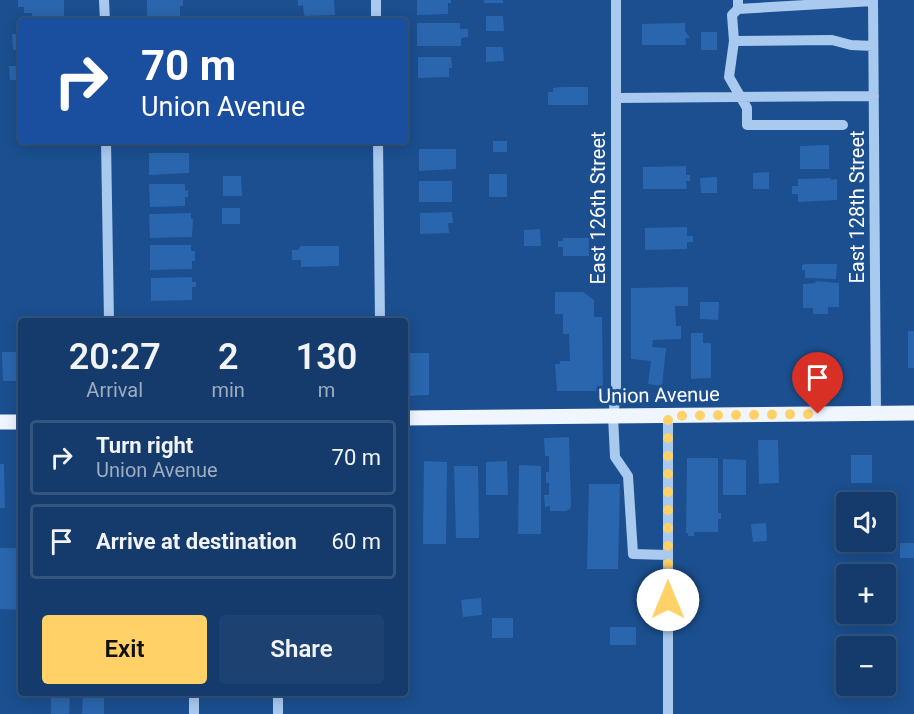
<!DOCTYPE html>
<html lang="en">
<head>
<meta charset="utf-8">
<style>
	body { margin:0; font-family:Roboto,sans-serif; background:#1d4271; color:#f1f3f6; height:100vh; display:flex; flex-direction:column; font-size:22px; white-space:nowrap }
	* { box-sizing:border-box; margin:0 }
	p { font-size:20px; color:#9dadc1 }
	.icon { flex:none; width:33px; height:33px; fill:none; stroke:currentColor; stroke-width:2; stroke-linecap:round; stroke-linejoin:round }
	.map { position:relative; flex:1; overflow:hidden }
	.panel { position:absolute; left:18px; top:318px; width:390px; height:378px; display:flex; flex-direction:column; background:#143b6b; border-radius:6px; box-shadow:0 3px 15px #0003,0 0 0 2px #33557e }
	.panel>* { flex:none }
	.banner { position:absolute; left:18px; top:18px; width:390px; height:126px; border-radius:6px; box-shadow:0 3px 15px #0003,0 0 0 2px #33557e; background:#1a4fa0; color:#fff; overflow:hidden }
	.tools { position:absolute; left:836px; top:492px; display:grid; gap:12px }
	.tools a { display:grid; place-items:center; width:60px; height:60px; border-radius:6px; background:#143b6b; box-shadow:0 3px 15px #0003,0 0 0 2px #33557e; font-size:30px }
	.pin { position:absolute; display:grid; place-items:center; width:51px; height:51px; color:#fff; margin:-62px -26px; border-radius:50% 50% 50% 0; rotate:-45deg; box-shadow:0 0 6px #0007 }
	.pin .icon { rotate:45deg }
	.me { position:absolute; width:66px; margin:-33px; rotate:0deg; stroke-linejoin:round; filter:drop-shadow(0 0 4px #0008) }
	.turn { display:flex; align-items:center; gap:21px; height:126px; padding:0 24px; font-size:27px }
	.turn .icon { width:78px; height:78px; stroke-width:2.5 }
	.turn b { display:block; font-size:42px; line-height:51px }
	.eta { display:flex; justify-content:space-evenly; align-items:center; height:102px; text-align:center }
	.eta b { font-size:36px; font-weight:600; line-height:42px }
	.cta { display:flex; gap:12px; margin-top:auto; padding:12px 24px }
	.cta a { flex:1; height:69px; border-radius:6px; background:#ffd166; color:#111; font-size:24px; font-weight:600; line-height:69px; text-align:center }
	.cta a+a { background:#1d4271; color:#f1f3f6 }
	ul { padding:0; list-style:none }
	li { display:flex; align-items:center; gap:18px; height:75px; margin:0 12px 9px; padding:0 12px; border:3px solid #33557e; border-radius:6px }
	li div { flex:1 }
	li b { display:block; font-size:22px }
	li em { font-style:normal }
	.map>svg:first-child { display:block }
	.building { fill:#2a66ad }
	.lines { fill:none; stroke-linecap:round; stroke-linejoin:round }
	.minor { stroke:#a9c9ee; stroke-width:10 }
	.major { stroke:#f0f6ff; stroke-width:15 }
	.route { stroke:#ffd166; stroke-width:10; stroke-dasharray:0 18 }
	.labels { text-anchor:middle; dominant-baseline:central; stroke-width:6; stroke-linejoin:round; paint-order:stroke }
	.street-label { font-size:20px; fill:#fff; stroke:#1b4f8f }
</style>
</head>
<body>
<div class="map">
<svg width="914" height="714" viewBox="0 0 914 714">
	<rect width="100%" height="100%" fill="#1b4f8f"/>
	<path class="building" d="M18,0h46v18h-32v-5h-8v-6h-6z
		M147,0h36v6h-3v11l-33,1z
		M298,0h36l1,15 -29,1 -2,-1 -1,-10 -5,1z
		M417,0h34v3h-3v11l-31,1z
		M484,0h19v3h-19z
		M486,16h17l1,15h-18z
		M417,23h43v6h8v8l-7,1v8h-44z
		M685,23v8l5,7h-5l1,7h-44v-21z
		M701,32h16v18h-16z
		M12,34h9v16h-8z
		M486,47h17l1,14 -18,1z
		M16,57h5v23h-11l-1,-14h7z
		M418,57h33l1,11h-3v9l-31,1z
		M562,87h26v18h-40v-13h5v-4z
		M36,141h22v3h-21z
		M149,141h54v2l-54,1z
		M493,141h14v11h-14z
		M829,145v24h-29v-23z
		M419,149h37v20l-37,2z
		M149,153h40v20l-40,2z
		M686,166v9h4v6h-4l1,8h-44v-22z
		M769,172v17h-16v-16z
		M489,174h18v23h-18z
		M223,176h18l1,20h-19z
		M717,177v16h-16l-1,-15z
		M831,178v2l6,-1v21l-39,2v-8h-6v-8h6v-7z
		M419,181h33v21h-33z
		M149,184h36v7l3,-1v7h-3v9l-35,1z
		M222,208h18v16h-18z
		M452,212l1,11h-5l1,10 -29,1v-21z
		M191,213v6h2l-1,18 -42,1 -1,-24z
		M687,227v9h6v6h-6v7l-42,1v-22z
		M540,229l1,17h-17v-16z
		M563,238h26v18h-26v-9h-5v-6h5z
		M150,245h41v6h4v10h-3v8l-42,1z
		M301,246h38v20l-38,1v-7h-9v-10h6z
		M805,264h32l-1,15 -31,-1v-8h-3v-5z
		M192,277v5h4v5h-4v13l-41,1v-23z
		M815,281l24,2v24h-11v7h-15v-6h-10v-24l13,-1z
		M688,287v19h-13l1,20h5v13l-28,1 -1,7 14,1 -4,38 -14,-2 3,-23 -20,-2v-71z
		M555,292h28l11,8v17h8l1,74h-46l-2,-27h5v-3h10l-1,-27h-6v-20h-8z
		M700,302h19l-1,18 -18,-1z
		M908,331h6v37h-6z
		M691,333h12v10h8v35l-20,1z
		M2,352h19v29h-18z
		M405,353h24v42l-24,1z
		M569,437l2,69 -1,3 -4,2h-16v-5l-5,1 -1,-12h5v-12h-3v-11h3v-16h-4l-1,-18z
		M758,440h20l1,43 -20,1z
		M851,455h21v28h-21z
		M687,458h31v55h3v6h-3v13h-24v4h-6v-3h-2z
		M723,459l23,1v35h-23z
		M424,461l23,1 -1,82h-23z
		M507,461l1,34h-22v-33z
		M0,464h4l1,44h-5z
		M519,465l22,1v68h-23z
		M454,466h24l1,72h-23z
		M18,468h3v33h-3z
		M589,484h31l-2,85h-31z
		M17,515h4v31h-4z
		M766,523l1,18 -14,1 -2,-18z
		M900,543h14v15h-14z
		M0,548h17l1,33h3v29l-21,-1z
		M481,598l1,17 -19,2 -2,-17z
		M492,618h21v20h-21z
		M610,627h26v18h-26z
		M51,693h19l-1,21h-18z
		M83,693h21v21h-22z"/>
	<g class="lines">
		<path class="minor" d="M104,0l1,21
			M376,0v21
			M616,0v394l-3,22 2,41 13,19 5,78 35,1
			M738,0v9l135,-8
			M873,0l3,413
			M738,9l-6,6 2,26 98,-1 19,5 22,1
			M734,41l-5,36 18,31v17h96
			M616,98l258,-2
			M106,141l3,180
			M378,141l2,180
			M668,416v298
			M275,693l3,4v17
			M194,714v-21"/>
		<path class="major" d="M405,418l509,-5
			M0,422h21"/>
	</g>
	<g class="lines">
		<path class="route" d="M668,600v-184l150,-2"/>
	</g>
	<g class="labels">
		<g class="street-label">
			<text transform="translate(857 207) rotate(-90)">East 128th Street</text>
			<text transform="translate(598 208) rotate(-90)">East 126th Street</text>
			<text transform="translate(659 395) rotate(-1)">Union Avenue</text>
		</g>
	</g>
</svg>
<div class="tools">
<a><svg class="icon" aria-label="sound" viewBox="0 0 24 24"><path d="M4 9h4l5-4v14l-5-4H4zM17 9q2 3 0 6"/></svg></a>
<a>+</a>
<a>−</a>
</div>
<div class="pin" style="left:818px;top:414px;background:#d93025"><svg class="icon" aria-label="arrive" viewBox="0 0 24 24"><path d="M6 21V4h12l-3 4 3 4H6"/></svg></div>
<svg class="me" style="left:668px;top:600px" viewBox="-20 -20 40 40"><circle r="19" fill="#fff"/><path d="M0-13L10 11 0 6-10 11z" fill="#ffd166"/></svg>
<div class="banner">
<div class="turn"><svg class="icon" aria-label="right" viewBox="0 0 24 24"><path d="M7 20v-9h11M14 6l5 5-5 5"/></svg><div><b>70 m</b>Union Avenue</div></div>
</div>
<section class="panel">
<div class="eta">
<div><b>20:27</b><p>Arrival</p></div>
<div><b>2</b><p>min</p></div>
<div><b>130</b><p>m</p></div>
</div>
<ul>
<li><svg class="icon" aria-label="right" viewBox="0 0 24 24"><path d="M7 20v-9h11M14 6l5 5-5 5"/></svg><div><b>Turn right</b><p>Union Avenue</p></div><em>70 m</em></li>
<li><svg class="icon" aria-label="arrive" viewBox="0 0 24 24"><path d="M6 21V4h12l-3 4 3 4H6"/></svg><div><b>Arrive at destination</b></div><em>60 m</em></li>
</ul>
<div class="cta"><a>Exit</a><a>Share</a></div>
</section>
</div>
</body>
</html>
